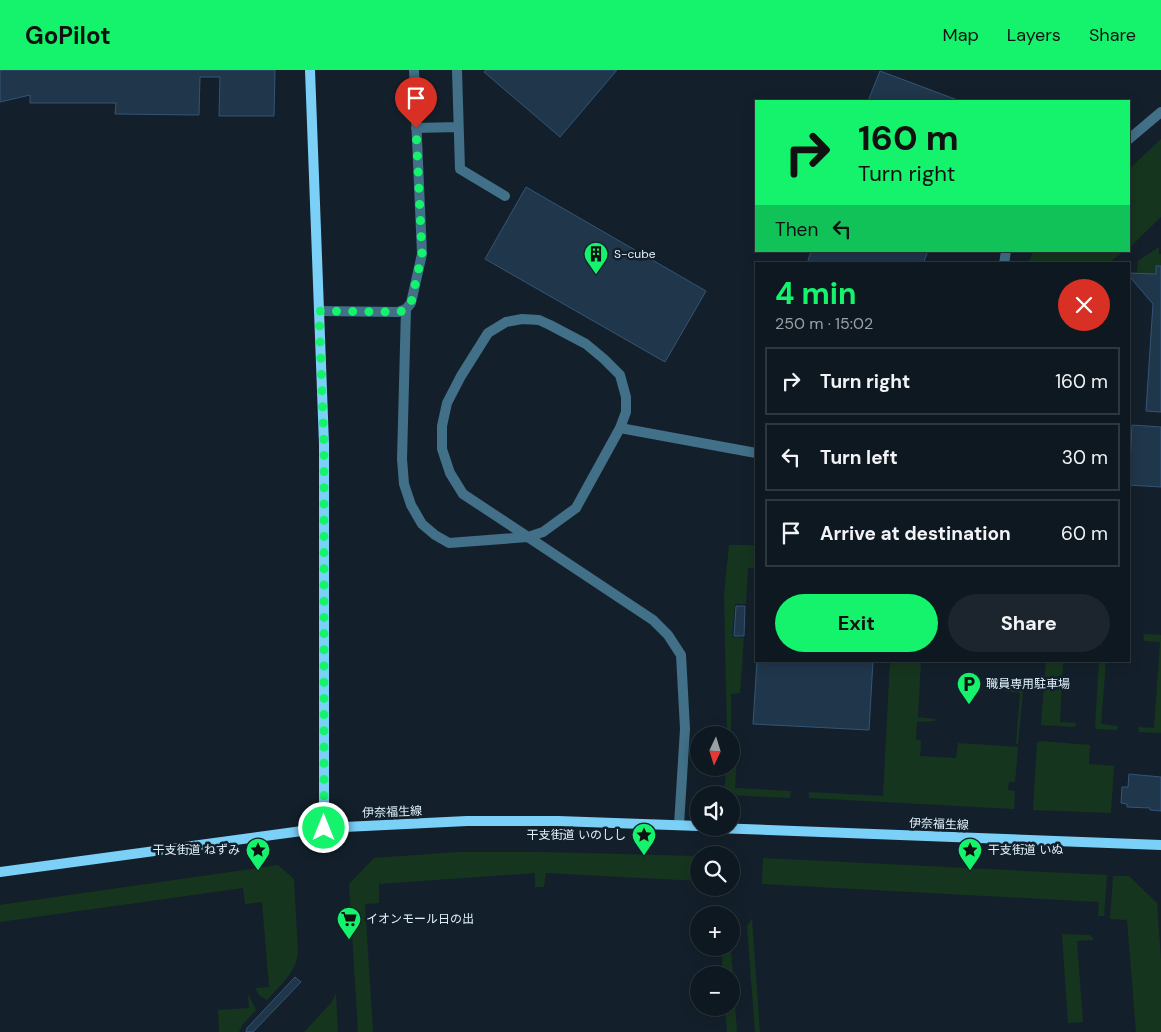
<!DOCTYPE html>
<html lang="en">
<head>
<meta charset="utf-8">
<style>
	body { margin:0; font-family:"DM Sans","Noto Sans JP",sans-serif; background:#1c252d; color:#f1f3f6; height:100vh; display:flex; flex-direction:column; font-size:19px; white-space:nowrap }
	* { box-sizing:border-box; margin:0 }
	p { font-size:16px; color:#9ba0a5 }
	.icon { flex:none; width:28px; height:28px; fill:none; stroke:currentColor; stroke-width:2; stroke-linecap:round; stroke-linejoin:round }
	.map { position:relative; flex:1; overflow:hidden }
	.sheet { position:absolute; left:755px; top:192px; width:375px; height:400px; display:flex; flex-direction:column; background:#0e1820; border-radius:0px; box-shadow:0 2px 12px #0003,0 0 0 1px #2e373e }
	.sheet>* { flex:none }
	.top-card { position:absolute; left:755px; top:30px; width:375px; height:152px; border-radius:0px; box-shadow:0 2px 12px #0003,0 0 0 1px #2e373e; background:#15f36d; color:#111; overflow:hidden }
	.needle { width:32px; rotate:184deg }
	.fabs { position:absolute; left:690px; top:656px; display:grid; gap:10px }
	.fabs a { display:grid; place-items:center; width:50px; height:50px; border-radius:50%; background:#0e1820; box-shadow:0 2px 12px #0003,0 0 0 1px #2e373e; font-size:25px }
	.pin { position:absolute; display:grid; place-items:center; width:42px; height:42px; color:#fff; margin:-51px -21px; border-radius:50% 50% 50% 0; rotate:-45deg; box-shadow:0 0 5px #0007 }
	.pin .icon { rotate:45deg }
	.me { position:absolute; width:55px; margin:-28px; rotate:0deg; stroke-linejoin:round; filter:drop-shadow(0 0 4px #0008) }
	.turn { display:flex; align-items:center; gap:18px; height:105px; padding:0 20px; font-size:22px }
	.turn .icon { width:65px; height:65px; stroke-width:2.5 }
	.turn b { display:block; font-size:35px; line-height:42px }
	.then { display:flex; align-items:center; height:48px; padding:0 20px; background:#0003; gap:10px; font-size:19px }
	.round { display:grid; place-items:center; flex:none; width:52px; height:52px; border-radius:26px; background:#1c252d }
	.overview { display:flex; align-items:center; justify-content:space-between; height:85px; padding:0 20px }
	h1 { font-size:30px; font-weight:700; line-height:38px; color:#15f36d }
	.button { display:flex; gap:10px; margin-top:auto; padding:10px 20px }
	.button a { flex:1; height:58px; border-radius:30px; background:#15f36d; color:#111; font-size:20px; font-weight:700; line-height:58px; text-align:center }
	.button a+a { background:#1c252d; color:#f1f3f6 }
	ul { padding:0; list-style:none }
	li { display:flex; align-items:center; gap:15px; height:68px; margin:0 10px 8px; padding:0 10px; border:2px solid #2e373e; border-radius:0px }
	li div { flex:1 }
	li b { display:block; font-size:19px }
	li em { font-style:normal }
	header { display:flex; align-items:center; gap:30px; box-sizing:border-box; height:70px; padding:0 25px; background:#15f36d; color:#111 }
	header strong { font-size:24px }
	nav { display:flex; gap:28px; margin-inline-start:auto; font-size:18px }
	.map>svg:first-child { display:block }
	.green { fill:#16351e }
	.building { fill:#20364b; stroke:#335576 }
	.lines { fill:none; stroke-linecap:round; stroke-linejoin:round }
	.lane { stroke:#417088; stroke-width:10 }
	.secondary { stroke:#7bd0f8; stroke-width:10 }
	.route { stroke:#15f36d; stroke-width:9; stroke-dasharray:0 16.2 }
	.labels { text-anchor:middle; dominant-baseline:central; stroke-width:5; stroke-linejoin:round; paint-order:stroke }
	.poi-label { font-size:12px; fill:#dff1fd; stroke:#13202b; text-anchor:start }
	.street-label { font-size:12px; fill:#dff1fd; stroke:#13202b }
</style>
</head>
<body>
<header>
<strong>GoPilot</strong>
<nav><a>Map</a><a>Layers</a><a>Share</a></nav>
</header>
<div class="map">
<svg width="1161" height="962" viewBox="0 0 1161 962">
	<rect width="100%" height="100%" fill="#13202b"/>
	<path class="green" d="M1161,69v78l-32,31v-79z
		M1159,177v7h2v12h-5v8l-19,-1 1,-12z
		M1034,181h91l-18,13h-80z
		M729,475h27v23h-8l-2,36h-11l-3,33 12,1 -4,55 -9,1v43h7l-3,51 56,3 -1,7 -66,-3 2,-27h5v-33h-4l-3,-140z
		M1145,564l16,1v98l-22,-1 -1,-5 16,1 6,-86 -15,-1 -2,-3z
		M890,591h31l-3,56 17,2v2l-18,1 -1,18h5l-1,16 36,2 2,-15 60,4 -3,35h-6l-1,8 7,1 -1,18 -205,-11v-6l74,4z
		M1046,591h17l-3,61 16,1 -1,4 -34,-2z
		M1099,591h7l-5,63 17,2 -1,4 -21,-1 -1,-2z
		M1007,618l14,1 2,3 -5,52h-2l4,-51 -16,-2z
		M1040,671l50,4 -1,19 25,2 -3,47 -78,-3 4,-67z
		M458,782h81l160,4v25l-153,-8 -2,14h-9v-14l-156,11v19l-14,1 8,128h-15l-9,-148 25,-26z
		M763,788l344,17 -3,41h-6l1,-14 -337,-18z
		M278,795l16,14 4,73c-2,21 -18,33 -31,48l-7,-4 -5,-8 14,-1 -7,-85 -17,2 -2,-16 -243,34v-17z
		M1113,806h16l28,27 4,57v72h-25l-9,-112 -17,-1z
		M752,849l8,113h-5l-8,-106z
		M1062,864l28,1 3,3v2l-16,1 6,81 -15,1z
		M721,878h10l6,84h-10l-2,-24h6v-33h-8z
		M248,924l8,16 -14,15 -3,7h-20l-1,-22 31,-2z
		M336,924l2,38h-34l27,-29z"/>
	<path class="building" d="M0,0h275l-1,46h-55l1,-39h-20l-1,38 -84,-1 1,-11h-86v-8l-30,7z
		M486,0h131l-57,67 -76,-65z
		M880,1l80,30h-92z
		M526,117l180,104 -41,71 -180,-103z
		M811,181h117l-5,13h-116z
		M1156,196h5v146l-15,-1 7,-107 -24,-28v-3l27,1z
		M1132,355l29,2v60l-32,-2z
		M736,536h9l-1,30h-10z
		M757,591h116l-4,69 -116,-6z
		M1129,704l32,3v34l-11,-1v-2l-23,-1v-3l-6,-1 1,-16h6z
		M295,907l6,5 -48,50h-7l1,-4z"/>
	<g class="lines">
		<path class="lane" d="M457,0l3,99 45,27
			M416,58l42,-1
			M1129,69l32,-27
			M1004,194l2,-13
			M406,239l-4,150 2,25 7,21 11,19 13,11 14,8 79,-6 15,-5 33,-24 44,-80 6,-16v-15l-6,-22 -16,-16 -18,-15 -36,-19 -11,-5 -17,-1 -16,3 -18,11 -27,43 -14,27 -5,23v23l8,24 13,21 65,43 125,83 15,15 13,20 4,74 -6,96
			M319,241l79,1 8,-3 5,-6 11,-49 -8,-184
			M620,358l136,25"/>
		<path class="secondary" d="M310,0l14,374v384
			M716,758l445,17
			M0,802l324,-44 143,-7h91l141,5"/>
	</g>
	<g class="lines">
		<path class="route" d="M324,758v-384l-5,-133 79,1 8,-2 5,-7 11,-49 -6,-126"/>
	</g>
	<defs>
		<symbol id="building-pin" viewBox="-11 -11 22 30"><path d="M0 17L-7.5 6A9.5 9.5 0 1 1 7.5 6Z" fill="#15f36d" stroke="#13202b"/><path d="M-4-6H4V6H1V3H-1V6H-4ZM-2.5-4.3h1.7v1.8h-1.7ZM.8-4.3h1.7v1.8H.8ZM-2.5-1h1.7V.8h-1.7ZM.8-1h1.7V.8H.8Z" fill="#111"/></symbol>
		<symbol id="parking-pin" viewBox="-11 -11 22 30"><path d="M0 17L-7.5 6A9.5 9.5 0 1 1 7.5 6Z" fill="#15f36d" stroke="#13202b"/><path d="M-3.5-5.5H1a3.5 3.5 0 0 1 0 7H-1V5.5H-3.5ZM-1-3.4V-.6H.8a1.4 1.4 0 0 0 0-2.8Z" fill="#111"/></symbol>
		<symbol id="sight-pin" viewBox="-11 -11 22 30"><path d="M0 17L-7.5 6A9.5 9.5 0 1 1 7.5 6Z" fill="#15f36d" stroke="#13202b"/><path d="M0-6L1.8-2.2L6-1.7L2.9 1.2L3.7 5.4L0 3.3L-3.7 5.4L-2.9 1.2L-6-1.7L-1.8-2.2Z" fill="#111"/></symbol>
		<symbol id="supermarket-pin" viewBox="-11 -11 22 30"><path d="M0 17L-7.5 6A9.5 9.5 0 1 1 7.5 6Z" fill="#15f36d" stroke="#13202b"/><path d="M-6-5.5h2.5l.6 2H6L4.5 2H-2.5L-4.4-4H-6ZM-1.5 3.2a1.3 1.3 0 1 0 .1 0ZM3 3.2a1.3 1.3 0 1 0 .1 0Z" fill="#111"/></symbol>
	</defs>
	<g fill-rule="evenodd">
		<use href="#building-pin" x="582" y="170" width="28" height="38"/>
		<use href="#parking-pin" x="955" y="600" width="28" height="38"/>
		<use href="#sight-pin" x="630" y="751" width="28" height="38"/>
		<use href="#sight-pin" x="244" y="766" width="28" height="38"/>
		<use href="#sight-pin" x="956" y="766" width="28" height="38"/>
		<use href="#supermarket-pin" x="335" y="835" width="28" height="38"/>
	</g>
	<g class="labels">
		<g class="poi-label">
			<text x="614" y="184">S-cube</text>
			<text x="986" y="614">職員専用駐車場</text>
			<text x="626" y="765" text-anchor="end">干支街道 いのしし</text>
			<text x="240" y="780" text-anchor="end">干支街道 ねずみ</text>
			<text x="988" y="780">干支街道 いぬ</text>
			<text x="366" y="849">イオンモール日の出</text>
		</g>
		<g class="street-label">
			<text transform="translate(392 742) rotate(-2)">伊奈福生線</text>
			<text transform="translate(939 754) rotate(2)">伊奈福生線</text>
		</g>
	</g>
</svg>
<div class="fabs">
<a><svg class="needle" viewBox="-14 -14 28 28"><path d="M0-13l5 13h-10z" fill="#e53935"/><path d="M0 13l5-13h-10z" fill="#9ba0a5"/></svg></a>
<a><svg class="icon" aria-label="sound" viewBox="0 0 24 24"><path d="M4 9h4l5-4v14l-5-4H4zM17 9q2 3 0 6"/></svg></a>
<a><svg class="icon" aria-label="search" viewBox="0 0 24 24"><circle cx="10" cy="10" r="6"/><path d="M15 15l6 6"/></svg></a>
<a>+</a>
<a>−</a>
</div>
<div class="pin" style="left:416px;top:58px;background:#d93025"><svg class="icon" aria-label="arrive" viewBox="0 0 24 24"><path d="M6 21V4h12l-3 4 3 4H6"/></svg></div>
<svg class="me" style="left:324px;top:758px" viewBox="-20 -20 40 40"><circle r="17" fill="#15f36d" stroke="#fff" stroke-width="3"/><path d="M0-11L8 9 0 5-8 9z" fill="#fff"/></svg>
<div class="top-card">
<div class="turn"><svg class="icon" aria-label="right" viewBox="0 0 24 24"><path d="M7 20v-9h11M14 6l5 5-5 5"/></svg><div><b>160 m</b>Turn right</div></div>
<div class="then">Then<svg class="icon" aria-label="left" viewBox="0 0 24 24"><path d="M17 20v-9H6M10 6l-5 5 5 5"/></svg></div>
</div>
<section class="sheet">
<div class="overview"><div><h1>4 min</h1><p>250 m · 15:02</p></div><a class="round" style="background:#d93025;color:#fff"><svg class="icon" aria-label="close" viewBox="0 0 24 24"><path d="M6 6l12 12M18 6L6 18"/></svg></a></div>
<ul>
<li><svg class="icon" aria-label="right" viewBox="0 0 24 24"><path d="M7 20v-9h11M14 6l5 5-5 5"/></svg><div><b>Turn right</b></div><em>160 m</em></li>
<li><svg class="icon" aria-label="left" viewBox="0 0 24 24"><path d="M17 20v-9H6M10 6l-5 5 5 5"/></svg><div><b>Turn left</b></div><em>30 m</em></li>
<li><svg class="icon" aria-label="arrive" viewBox="0 0 24 24"><path d="M6 21V4h12l-3 4 3 4H6"/></svg><div><b>Arrive at destination</b></div><em>60 m</em></li>
</ul>
<div class="button"><a>Exit</a><a>Share</a></div>
</section>
</div>
</body>
</html>
